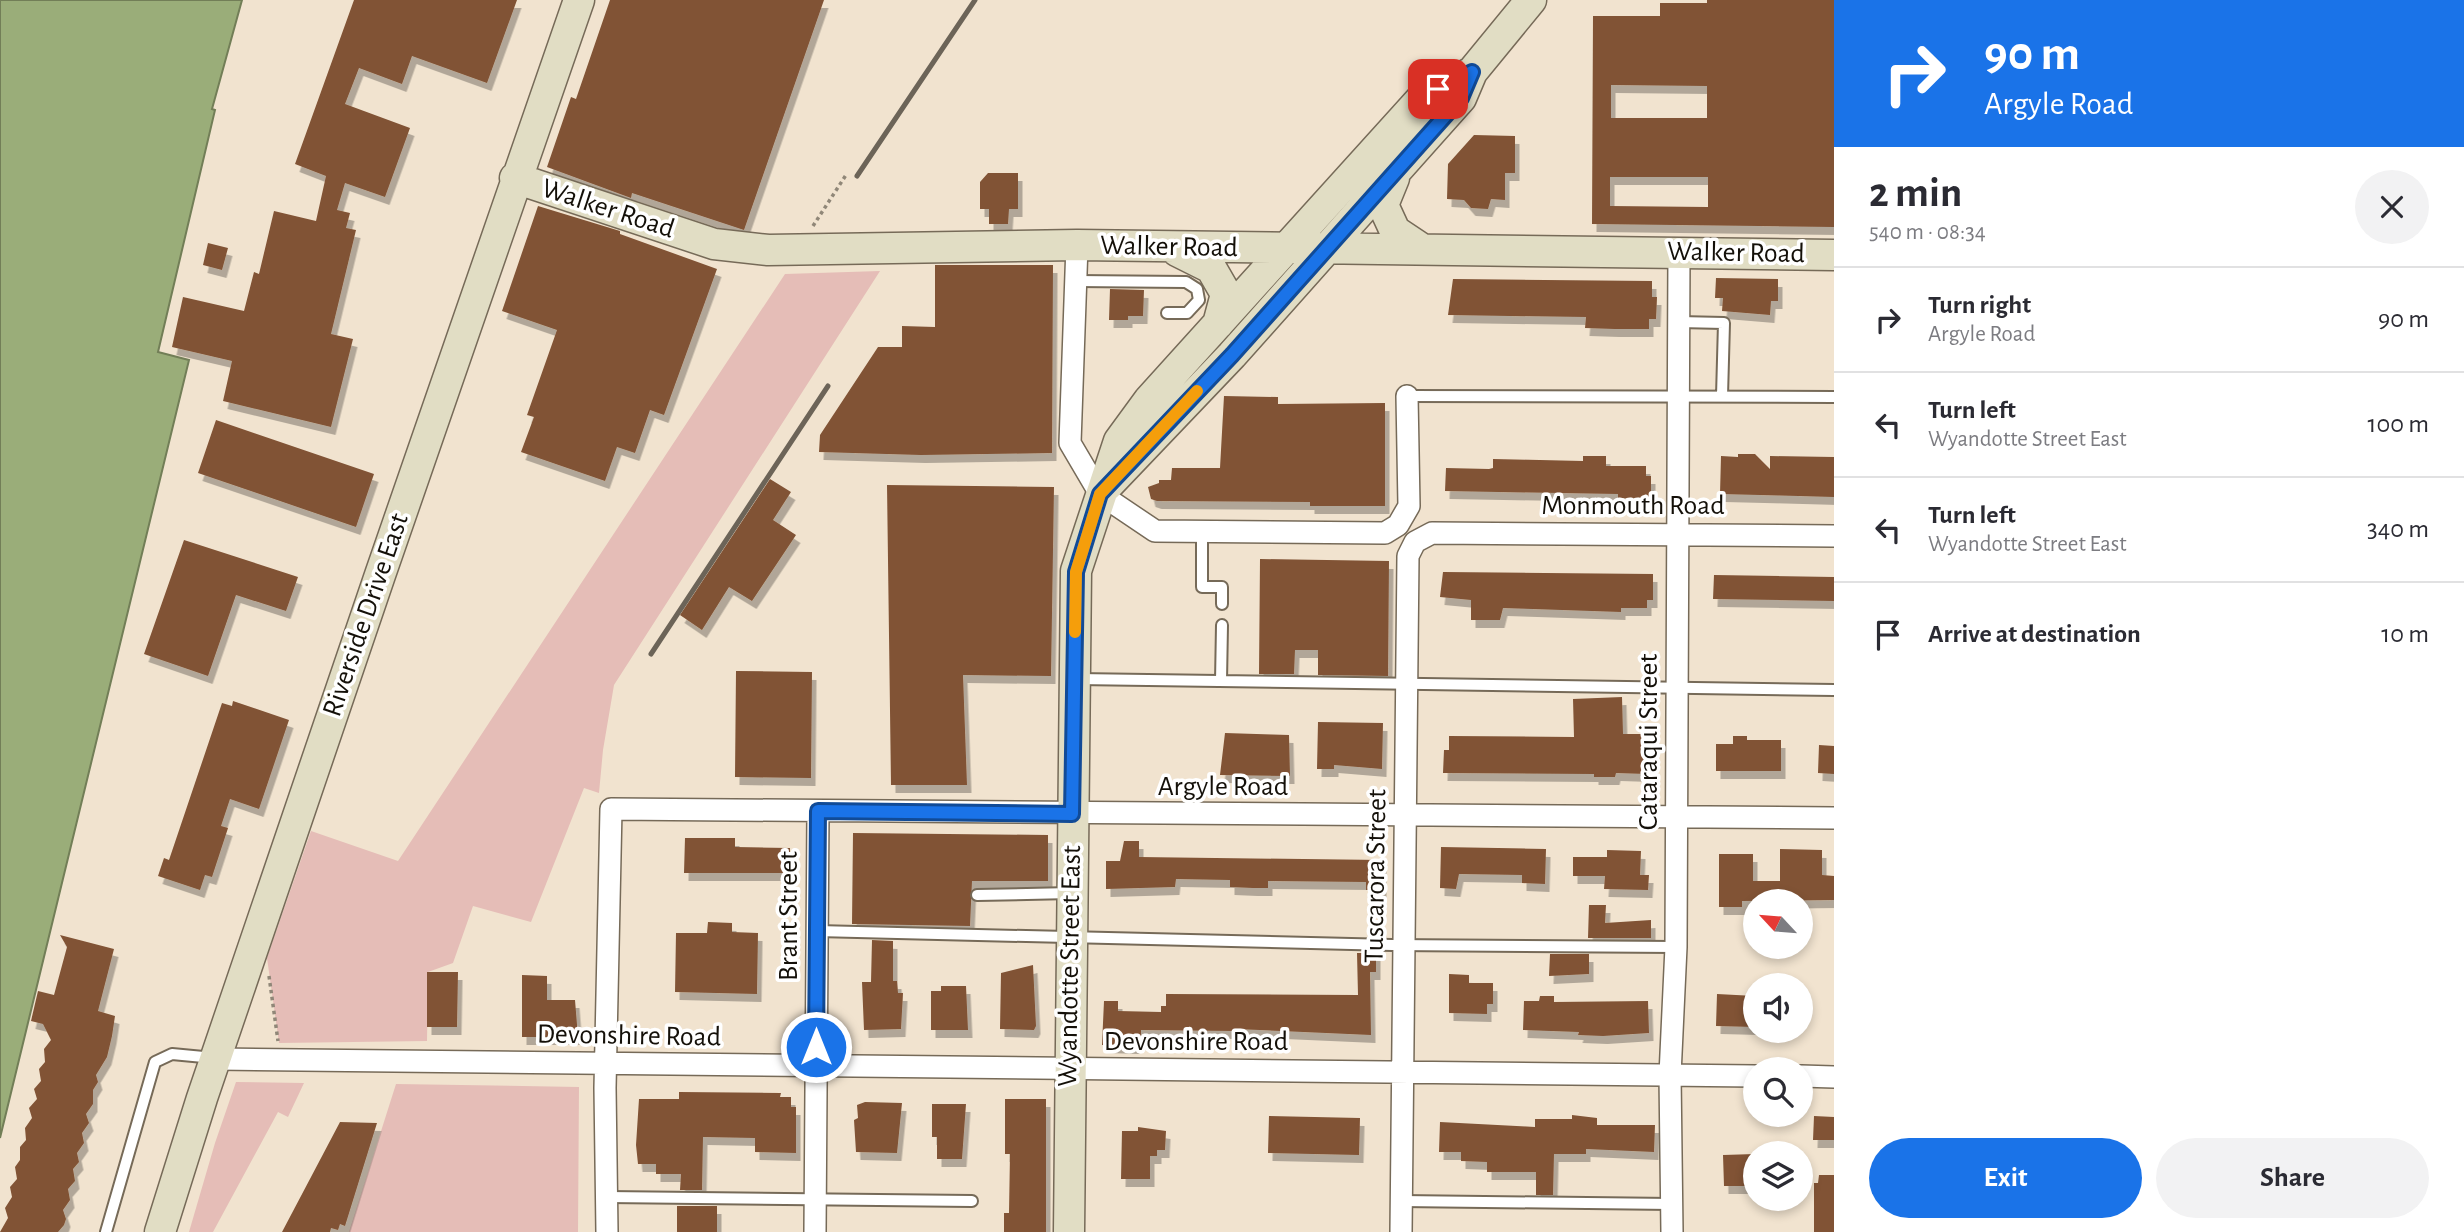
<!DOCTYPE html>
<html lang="en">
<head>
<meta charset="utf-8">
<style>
	body { margin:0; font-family:"Alegreya Sans",sans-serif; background:#f2f2f3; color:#2b2b33; height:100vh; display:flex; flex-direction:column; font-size:26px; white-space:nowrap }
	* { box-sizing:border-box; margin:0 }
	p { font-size:23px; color:#7c7c81 }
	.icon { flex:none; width:38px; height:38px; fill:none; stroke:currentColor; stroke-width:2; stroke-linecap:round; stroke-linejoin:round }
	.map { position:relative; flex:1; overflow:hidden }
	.panel { display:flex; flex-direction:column; background:#fff; width:630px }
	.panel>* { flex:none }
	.top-card { background:#1a73e8; color:#fff; overflow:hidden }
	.needle { width:46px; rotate:296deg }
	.buttons { position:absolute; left:1743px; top:889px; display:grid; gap:14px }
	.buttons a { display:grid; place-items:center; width:70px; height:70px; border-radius:50%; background:#fff; box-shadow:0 4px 10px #0003; font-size:35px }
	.pin { position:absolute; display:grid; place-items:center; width:60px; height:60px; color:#fff; margin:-30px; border-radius:14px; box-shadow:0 4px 10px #0006 }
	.me { position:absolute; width:77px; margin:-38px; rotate:0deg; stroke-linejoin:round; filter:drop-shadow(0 0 5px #0008) }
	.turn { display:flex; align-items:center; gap:24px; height:147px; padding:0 35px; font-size:32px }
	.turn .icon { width:91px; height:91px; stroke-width:2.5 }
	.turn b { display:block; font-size:49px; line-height:60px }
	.round { display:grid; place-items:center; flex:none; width:74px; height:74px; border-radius:37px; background:#f2f2f3 }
	.head { display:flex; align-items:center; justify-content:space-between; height:119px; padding:0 35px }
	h1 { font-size:42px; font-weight:700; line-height:52px }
	.primary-button { display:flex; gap:14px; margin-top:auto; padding:14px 35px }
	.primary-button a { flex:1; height:80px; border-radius:42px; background:#1a73e8; color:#fff; font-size:28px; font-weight:700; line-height:80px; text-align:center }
	.primary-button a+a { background:#f2f2f3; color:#2b2b33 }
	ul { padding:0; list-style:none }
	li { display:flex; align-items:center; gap:21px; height:105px; padding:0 35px; border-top:2px solid #e1e1e2 }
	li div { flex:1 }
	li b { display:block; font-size:26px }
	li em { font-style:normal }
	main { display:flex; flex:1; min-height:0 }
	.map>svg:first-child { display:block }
	.green { fill:#e5bdb7 }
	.water { fill:#9aad79; stroke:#727e57; stroke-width:2 }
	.building { fill:#815335; fill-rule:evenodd; filter:url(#shadow) }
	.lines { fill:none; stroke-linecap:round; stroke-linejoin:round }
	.service-casing { stroke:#766a58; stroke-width:14 }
	.minor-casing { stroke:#766a58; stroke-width:24 }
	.secondary-casing { stroke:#766a58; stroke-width:33 }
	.path { stroke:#908778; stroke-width:3.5; stroke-dasharray:3.5 3.5; stroke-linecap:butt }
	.service { stroke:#fff; stroke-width:10 }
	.minor { stroke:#fff; stroke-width:21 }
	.secondary { stroke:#e1ddc4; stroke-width:30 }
	.rail { stroke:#6c6458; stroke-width:5 }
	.route-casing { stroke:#114b97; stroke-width:18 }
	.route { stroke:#1a73e8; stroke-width:12 }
	.slow { stroke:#f59e0b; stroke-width:12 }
	.labels { text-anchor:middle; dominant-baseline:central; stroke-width:7; stroke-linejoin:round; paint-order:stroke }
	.street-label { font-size:28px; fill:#141009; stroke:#fff }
</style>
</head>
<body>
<main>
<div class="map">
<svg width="1834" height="1232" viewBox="0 0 1834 1232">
	<defs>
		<filter id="shadow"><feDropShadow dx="4.5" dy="8" stdDeviation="0" flood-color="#0004"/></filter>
	</defs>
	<rect width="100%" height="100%" fill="#f1e3cf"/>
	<path class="green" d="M880,271l-266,414 -11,65 -4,43 -15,-5 -53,134 -58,-16 -20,57 -25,9 -1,69 -148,2 -12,-85 44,-127 87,30 387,-587z
		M236,1082l68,1 -16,34 -10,-5 -65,120h-24l26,-89z
		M396,1084l183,3 -1,145h-229z"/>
	<path class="water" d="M0,0h242l-30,109 3,1 -57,242 31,8 -189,778z"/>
	<path class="building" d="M354,0h163l-30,83 -75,-27 -10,28 -43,-16 -14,36 65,24 -25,69 -40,-14 -8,27 13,3 -4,15 10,2 -25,104 22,5 -22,88 -108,-26 9,-40 -60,-14 11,-50 61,14 10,-39 5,2 15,-63 42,10 10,-45 -31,-12z
		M610,0h214l-80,230 -112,-37 -1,5 -84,-31 24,-70 5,2z
		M1707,0h127v227l-242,-3 1,-208h67v-13h47zM1611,85l96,1v32h-96zM1610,177h98v30l-98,-1z
		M1474,135l41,1v37h-10v27l-14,-1 -3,10 -17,-1 -7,-8 -17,-1 1,-35z
		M988,173h30v36h-9l-1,15h-19v-15h-9v-27z
		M538,206l82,25v3l97,35 -53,146 -14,-5 -15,43 -18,-6 -12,34 -84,-29 13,-35 -7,-2 30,-85 -55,-19z
		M208,243l20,5 -6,22 -19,-5z
		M935,265h118l-1,188 -131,2 -102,-3 1,-17 58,-88h24v-21l33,1z
		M1716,278l62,1v22h-7l-1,14 -48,-4 1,-13h-8z
		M1453,279l199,2v16h5l-1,22h-7v10h-34l-30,-1 1,-11 -138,-2z
		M1110,289l34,1 -1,26h-15v4h-19z
		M1224,396l54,1v7l107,-1v103h-75v-4l-153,-1 -6,-2 -3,-12 11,-4v-3h12l1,-12h48z
		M216,420l158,54 -18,53 -158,-54z
		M1738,454h17l15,15v-13l64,1v40l-114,-3 1,-38 17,1z
		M1583,456h23v10h40v10h5v23l-33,-1v-4l-173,-3 1,-23 43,1 4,-1v-9l90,2z
		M770,479l21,13 -18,28 23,15 -44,66 -23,-14 -27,43 -22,-15z
		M887,485l167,2 -3,189 -88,-1 4,110h-76z
		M184,540l114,37 -12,34 -50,-16 -28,81 -64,-22z
		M1260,559l129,2 -1,115 -70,-1v-25h-23l-1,24h-35z
		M1443,572l210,2v26h-6v8h-26v4l-118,-4 -3,12h-29v-20l-31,-3z
		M1714,575l120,2v24l-121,-2z
		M736,671l76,1 -1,106 -76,-1z
		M1622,697l1,37h22l2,40 -31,-1 -1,4h-21v-3l-151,-1 1,-23h5v-14l125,1 -1,-38z
		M233,701l56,19 -30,89 -29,-10 -9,27 7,2 -16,49 -7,-2 -5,15 -42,-14 6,-18 5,2 53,-157 10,3z
		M1318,722l65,1 -1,46 -48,-4v4h-17z
		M1225,733l64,2 1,41 -70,-1z
		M1733,736h14v4h34v31h-65v-27h17z
		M1819,745l15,1v28l-16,-1z
		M853,833l195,2v46h-76l-2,45 -118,-2z
		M685,838h50v9l55,1v25h-106z
		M1124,841h15v16l243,3v30h-16v-8l-98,-1v7h-15l-23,-1v-7l-54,-1 -1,8 -69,2v-28h14z
		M1441,847l105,2 -1,35 -23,-1v-8l-63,-1 -3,15 -16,-1z
		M1780,849l42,1v25l12,1v24l-92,1v6h-23v-53h34v27h27z
		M1607,850l34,1 -1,24h9l-1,15 -44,-1 1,-13h-32v-19h34z
		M1589,905h17l-1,18 46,-3v18h-63z
		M708,922l24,1v9l26,1 -1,61 -82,-2 1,-59h31z
		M60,935l54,14 -16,62 17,5 -3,20 -5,21 -11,18 2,7 -5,8v14l-7,10 3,9 -7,10 2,10 -7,10 2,9 -6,7 2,12 -7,8 2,11 -7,10 3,9 -2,6 -6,7h-58l8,-14 -3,-10 7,-11 -2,-10 7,-8 -2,-12 5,-7v-13l6,-7 -1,-12 7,-10 -3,-10 8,-9 -3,-10 7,-8 -2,-12 6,-7 -1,-13 7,-9 -8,-16 -12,-3 7,-30 16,4 13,-48z
		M872,940l21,1v40h4l1,12h5l-2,36 -37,1 -2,-48h9z
		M1357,953h19v19h-6l1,63 -135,-6v2l-95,-1v10h-6v6l-33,-1 2,-44h14v10l43,1v-6h5v-12l192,1z
		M1550,954h39v20l-40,2z
		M1033,965l3,61 -2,4 -34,-1 1,-56z
		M427,972h31l-1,55h-30z
		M1449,974l20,1v8h24v21h-6v10l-38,-1z
		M522,975l25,1v24h28l3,37h-56z
		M941,986h25l2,44h-37v-39h10z
		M1717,994l38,2v31l-39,-1z
		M1540,996h14v6l94,-1 1,32 -46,3 -25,-1 1,-3 -56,-2 1,-29h15z
		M679,1092l102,1 -1,4h11v10h5v46l-41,-1v-14l-52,-1 -1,53h-22l1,-16h-25v-10h-18l-2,-19 3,-46h40z
		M1005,1099h41v133h-42v-19h5l1,-59h-5z
		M865,1102l37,1 -5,50 -41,-1 -2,-32 4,-2 -1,-13z
		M932,1104h34l-4,55h-25v-22h-5z
		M1572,1115l25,3v7h58l-1,27 -68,-3v5h-32l-1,41h-17v-23h-49v-10l-26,-1v-9h-22l1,-30 95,5v-8h37z
		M1269,1116l91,2 -1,37 -91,-2z
		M1814,1116l20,1v23h-21z
		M340,1122l37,1 -32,103 -5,-2 -2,6 -7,-2 -1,4h-48z
		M1138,1127l28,4 -1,19h-8v6h-7v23h-29l1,-48h16z
		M1755,1154v32h-31l-1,-31z
		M1819,1175h15v57h-20v-49h4z
		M677,1206h40v26h-40z"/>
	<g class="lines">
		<defs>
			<path id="service" d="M1076,281l110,1 11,7 2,11 -12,13h-20
				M1679,322l45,1 -2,73
				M1407,396l427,1
				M1202,531v56h20v17
				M1077,679l757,11
				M1221,681l1,-56
				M977,895l94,-2
				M817,931l575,14 284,2
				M607,1197l365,4
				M1401,1201l271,3
				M106,1232l49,-170 17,-8 42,4"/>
			<path id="minor" d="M1077,245l-7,198 30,51 55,37 230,2 13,-8 11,-19 -2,-110
				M217,1059l1538,17
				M1801,1076l33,1
				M607,1232l-2,-144 6,-279 1223,9
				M815,1232l3,-421
				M1401,1232l7,-676 7,-14 17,-9 402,3
				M1672,1232l-2,-157 6,-128 3,-695"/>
			<path id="secondary" d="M515,178l199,66 54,6 309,-5 757,10
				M1394,178l-11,27 12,26 27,18
				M1177,251l34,17 15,26 -8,30
				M1107,486l125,-131 229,-257 11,-26 59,-72
				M160,1232l42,-134 178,-523 199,-575
				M1069,1232l7,-661 43,-130 30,-41 273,-302 50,-26"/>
		</defs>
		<use href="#service" class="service-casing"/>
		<use href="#minor" class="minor-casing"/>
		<use href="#secondary" class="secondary-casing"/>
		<path class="path" d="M813,226l33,-51
			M269,976l9,65"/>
		<use href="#service" class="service"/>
		<use href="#minor" class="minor"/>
		<use href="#secondary" class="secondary"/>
		<path class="rail" d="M857,176l118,-176
			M651,654l177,-268"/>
	</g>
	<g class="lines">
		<defs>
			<path id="route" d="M816,1047l2,-236 254,3 4,-242 24,-78 132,-139 229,-257 11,-26 -34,17"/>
		</defs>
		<use href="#route" class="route-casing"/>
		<use href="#route" class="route"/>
		<path class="slow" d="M1075,632l1,-60 24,-78 97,-103"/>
	</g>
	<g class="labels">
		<g class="street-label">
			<text transform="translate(608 209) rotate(18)">Walker Road</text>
			<text transform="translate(1169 247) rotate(1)">Walker Road</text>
			<text transform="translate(1736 253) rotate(1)">Walker Road</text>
			<text x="1633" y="506">Monmouth Road</text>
			<text transform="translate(366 615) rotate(-71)">Riverside Drive East</text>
			<text transform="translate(1649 742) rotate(-90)">Cataraqui Street</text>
			<text x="1223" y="787">Argyle Road</text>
			<text transform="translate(1376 876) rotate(-89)">Tuscarora Street</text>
			<text transform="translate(789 916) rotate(-90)">Brant Street</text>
			<text transform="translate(1070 966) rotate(-89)">Wyandotte Street East</text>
			<text transform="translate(629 1036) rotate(1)">Devonshire Road</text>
			<text x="1196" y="1042">Devonshire Road</text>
		</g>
	</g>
</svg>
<div class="buttons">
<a><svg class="needle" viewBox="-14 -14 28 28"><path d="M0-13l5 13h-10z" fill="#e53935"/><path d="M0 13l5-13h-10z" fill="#7c7c81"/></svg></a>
<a><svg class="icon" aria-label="sound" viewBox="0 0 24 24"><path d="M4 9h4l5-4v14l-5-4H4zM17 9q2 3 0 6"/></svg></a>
<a><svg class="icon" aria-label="search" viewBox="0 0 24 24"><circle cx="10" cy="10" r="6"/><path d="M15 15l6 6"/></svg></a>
<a><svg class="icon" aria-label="layers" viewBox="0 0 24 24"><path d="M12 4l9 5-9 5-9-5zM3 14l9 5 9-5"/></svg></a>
</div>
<div class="pin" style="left:1438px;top:89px;background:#d93025"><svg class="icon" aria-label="arrive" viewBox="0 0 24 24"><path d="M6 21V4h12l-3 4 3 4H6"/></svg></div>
<svg class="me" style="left:816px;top:1047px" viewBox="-20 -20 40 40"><circle r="17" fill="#1a73e8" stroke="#fff" stroke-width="3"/><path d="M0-11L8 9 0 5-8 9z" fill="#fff"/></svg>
</div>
<section class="panel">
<div class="top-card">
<div class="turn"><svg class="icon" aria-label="right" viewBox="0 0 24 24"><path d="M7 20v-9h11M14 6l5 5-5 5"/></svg><div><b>90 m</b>Argyle Road</div></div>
</div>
<div class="head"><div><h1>2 min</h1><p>540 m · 08:34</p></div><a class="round"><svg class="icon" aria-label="close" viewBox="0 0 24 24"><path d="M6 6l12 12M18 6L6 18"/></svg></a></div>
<ul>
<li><svg class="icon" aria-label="right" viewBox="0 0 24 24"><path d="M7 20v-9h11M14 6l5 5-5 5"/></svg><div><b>Turn right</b><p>Argyle Road</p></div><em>90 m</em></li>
<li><svg class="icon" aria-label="left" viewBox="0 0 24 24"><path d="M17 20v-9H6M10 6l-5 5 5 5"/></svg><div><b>Turn left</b><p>Wyandotte Street East</p></div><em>100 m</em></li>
<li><svg class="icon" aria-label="left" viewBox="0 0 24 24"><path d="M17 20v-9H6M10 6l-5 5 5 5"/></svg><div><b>Turn left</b><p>Wyandotte Street East</p></div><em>340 m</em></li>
<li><svg class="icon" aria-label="arrive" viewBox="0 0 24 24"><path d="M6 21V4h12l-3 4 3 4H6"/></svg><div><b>Arrive at destination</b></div><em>10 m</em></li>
</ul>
<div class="primary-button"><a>Exit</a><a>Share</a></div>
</section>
</main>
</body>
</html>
